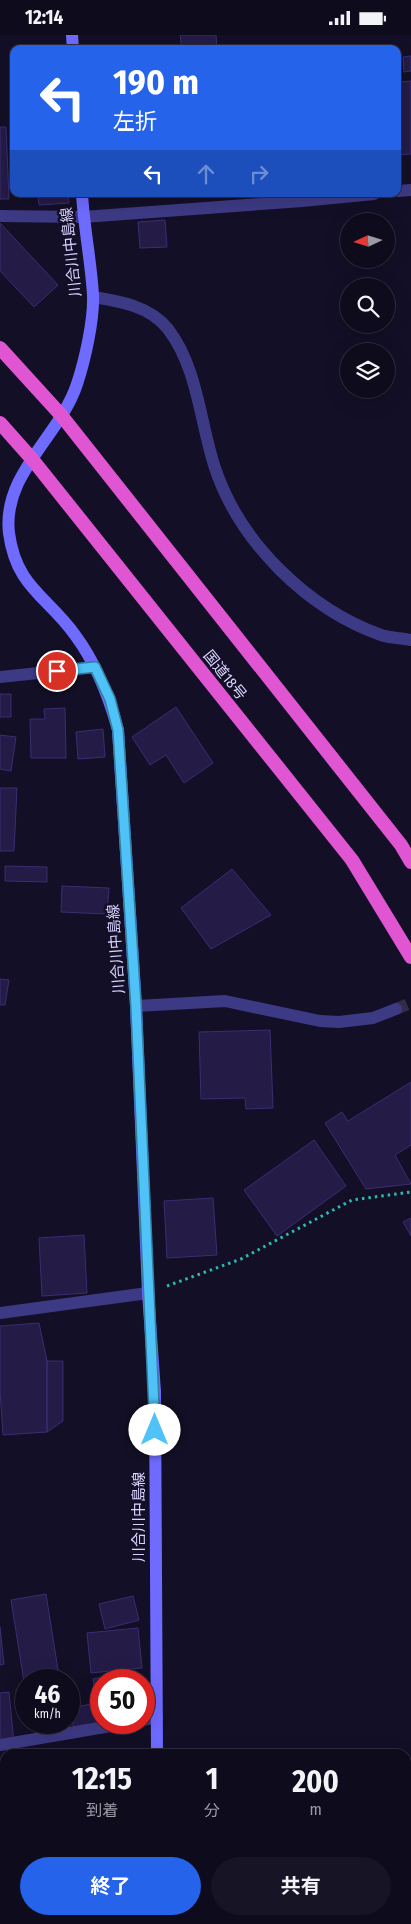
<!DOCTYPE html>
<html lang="ja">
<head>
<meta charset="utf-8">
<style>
	body { margin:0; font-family:"Fira Sans Condensed","Noto Sans JP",sans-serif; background:#171425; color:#f1f3f6; height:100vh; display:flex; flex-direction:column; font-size:19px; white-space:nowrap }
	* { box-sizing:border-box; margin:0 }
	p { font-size:16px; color:#9b9ba3 }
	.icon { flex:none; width:28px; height:28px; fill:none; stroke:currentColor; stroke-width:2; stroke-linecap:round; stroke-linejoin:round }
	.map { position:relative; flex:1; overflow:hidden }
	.side { position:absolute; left:0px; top:1714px; width:411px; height:176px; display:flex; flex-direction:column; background:#0e0b1c; border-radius:15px 15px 0 0; box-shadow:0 5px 20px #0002,0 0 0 1px #2e2b3b }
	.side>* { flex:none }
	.top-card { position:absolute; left:10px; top:10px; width:391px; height:152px; border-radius:10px; box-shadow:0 5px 20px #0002,0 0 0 1px #2e2b3b; background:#2563eb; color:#fff; overflow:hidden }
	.needle { width:32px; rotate:266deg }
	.buttons { position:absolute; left:340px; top:178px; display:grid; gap:10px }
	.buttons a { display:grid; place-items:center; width:55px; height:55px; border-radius:50%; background:#0e0b1c; box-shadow:0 5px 20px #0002,0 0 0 1px #2e2b3b; font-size:25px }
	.speed { position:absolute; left:15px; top:1634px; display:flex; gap:10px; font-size:25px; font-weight:700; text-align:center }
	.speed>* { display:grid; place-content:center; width:65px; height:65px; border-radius:50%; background:#0e0b1c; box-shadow:0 5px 20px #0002,0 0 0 1px #2e2b3b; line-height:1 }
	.speed small { font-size:12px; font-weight:400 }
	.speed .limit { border:8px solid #d22; background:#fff; color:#111 }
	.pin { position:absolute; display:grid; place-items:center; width:42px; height:42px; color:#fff; margin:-21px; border:2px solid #fff; border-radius:50%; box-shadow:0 1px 5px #0007 }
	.me { position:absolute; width:55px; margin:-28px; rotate:0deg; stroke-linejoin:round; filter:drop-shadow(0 0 4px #0008) }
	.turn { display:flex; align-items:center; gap:18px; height:105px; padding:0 20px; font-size:22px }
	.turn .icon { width:65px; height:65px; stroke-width:2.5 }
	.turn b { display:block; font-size:35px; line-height:42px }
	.lanes { display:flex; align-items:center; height:48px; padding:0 20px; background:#0003; justify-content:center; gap:25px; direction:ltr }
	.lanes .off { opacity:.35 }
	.eta { display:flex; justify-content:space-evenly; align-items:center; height:85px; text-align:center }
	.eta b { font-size:30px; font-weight:700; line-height:35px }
	.cta { display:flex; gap:10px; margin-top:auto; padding:10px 20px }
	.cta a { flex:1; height:58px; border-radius:30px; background:#2563eb; color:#fff; font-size:20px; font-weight:700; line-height:58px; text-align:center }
	.cta a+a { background:#171425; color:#f1f3f6 }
	.status { display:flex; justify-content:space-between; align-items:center; height:35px; padding:0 25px; background:#0e0b1c; direction:ltr }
	.status svg { height:14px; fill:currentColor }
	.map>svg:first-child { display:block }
	.building { fill:#241b47; stroke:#3b2d73 }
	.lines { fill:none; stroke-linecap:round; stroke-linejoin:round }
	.minor-tunnel { stroke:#312d47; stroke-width:12; stroke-dasharray:12 6; stroke-linecap:butt }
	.path { stroke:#2fb8b0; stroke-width:3; stroke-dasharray:2.5 4; stroke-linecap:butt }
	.service { stroke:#3d3a85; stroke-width:12 }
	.minor { stroke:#3d3a85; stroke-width:12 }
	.tertiary { stroke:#3d3a85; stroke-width:12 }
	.secondary { stroke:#6f6bff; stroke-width:12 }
	.trunk { stroke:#e055d1; stroke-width:14 }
	.route-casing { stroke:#337fa1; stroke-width:12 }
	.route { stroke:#4fc3f7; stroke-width:9 }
	.labels { text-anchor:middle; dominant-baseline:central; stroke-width:5; stroke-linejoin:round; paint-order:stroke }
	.street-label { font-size:15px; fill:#d9d4ff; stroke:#130f26 }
</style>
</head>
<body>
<div class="status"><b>12:14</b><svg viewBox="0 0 49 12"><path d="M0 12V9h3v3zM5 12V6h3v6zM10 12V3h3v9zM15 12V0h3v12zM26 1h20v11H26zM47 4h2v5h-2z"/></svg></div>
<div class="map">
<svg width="411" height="1889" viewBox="0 0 411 1889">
	<rect width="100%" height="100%" fill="#130f26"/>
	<path class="building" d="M180,0h36l1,14h-35z
		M167,12v2h-34z
		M411,21v15l-7,1 -1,-15z
		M411,46v73l-13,1v-73z
		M0,92h6l3,72h-9z
		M38,159h30l1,9 -30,2z
		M165,185l2,27 -27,1 -2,-26z
		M0,188l58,62 -24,22 -34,-36z
		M0,659h11v23h-11z
		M176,672l37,56 -29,20 -18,-28 -16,10 -18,-28z
		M65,673l1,50h-35l-1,-39h15l-1,-10z
		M103,694l2,28 -27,2 -2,-27z
		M0,700l16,2 -5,34 -11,-2z
		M0,753h17l-3,63h-14z
		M5,831l42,1v15l-42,-1z
		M232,834l39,46 -60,34 -30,-41z
		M62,851l47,2 -2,26 -46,-2z
		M0,944l9,1 -4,25h-5z
		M270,995l3,78 -27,1 -1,-11 -44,1 -2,-67z
		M411,1047v63l-16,10 16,29 -45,5 -41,-66 17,-11 6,9z
		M314,1105l32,46 -69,50 -33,-46z
		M213,1163l4,57 -50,3 -3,-57z
		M411,1183v18l-8,-14z
		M84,1200l3,58 -45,3 -3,-58z
		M39,1288l8,38v71l-44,3 -3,-44v-65z
		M47,1326h16v60l-16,11z
		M46,1559l13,82 -35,6 -13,-82z
		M133,1561l6,24 -34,9 -6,-25z
		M0,1592l4,37 -4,1z
		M138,1593l4,40 -51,5 -4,-40z
		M136,1636l2,9h-37v43l-27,7 -4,-22 27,-5 -4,-24z
		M26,1654v30l-6,1 -4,-30z
		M9,1657l5,51 -14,1v-51z
		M0,1739l5,32v7h-5z
		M0,1794l3,20h-3z
		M5,1831v41l-2,1 -3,-16v-25z
		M36,1885h9l1,4h-26z
		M118,1885v4h-39l33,-4z
		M212,1885h36l1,4h-37z
		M303,1885h33l-13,4h-19z"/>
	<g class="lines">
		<path class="minor-tunnel" d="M396,974l15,-6"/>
		<path class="path" d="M167,1251l74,-27 111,-59 59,-8"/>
		<path class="service" d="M398,156l13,-1
			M83,182l219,-16 72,-7"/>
		<path class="minor" d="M0,181l83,1
			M136,971l89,-5 95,20 19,1 34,-4 23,-9
			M0,1278l148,-20
			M144,1685l13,-3
			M0,1710l128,-22"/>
		<path class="tertiary" d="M93,262c26,4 57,9 75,32 30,39 32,94 47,139 25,75 93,141 166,167 9,3 20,3 30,5
			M0,642l95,-10"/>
		<path class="secondary" d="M72,0l1,14
			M82,159c2,34 9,67 11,101 1,25 -8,65 -16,89 -17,52 -75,90 -68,149 7,54 38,63 66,102 21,28 34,62 43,95l18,276 12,287 7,99 2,362
			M158,1889v-4"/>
		<path class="trunk" d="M0,313l61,67 340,430 10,17
			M0,388l32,36 320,401 59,97"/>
	</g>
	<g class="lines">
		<defs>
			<path id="route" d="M57,636l38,-4 15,32 8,31 18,276 19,424"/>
		</defs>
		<use href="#route" class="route-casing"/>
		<use href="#route" class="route"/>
	</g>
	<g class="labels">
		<g class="street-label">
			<text transform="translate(71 217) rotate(-96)">川合川中島線</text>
			<text transform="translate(225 640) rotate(51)">国道18号</text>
			<text transform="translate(116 914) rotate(-94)">川合川中島線</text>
			<text transform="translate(139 1482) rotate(-90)">川合川中島線</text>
		</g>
	</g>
</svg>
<div class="buttons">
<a><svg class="needle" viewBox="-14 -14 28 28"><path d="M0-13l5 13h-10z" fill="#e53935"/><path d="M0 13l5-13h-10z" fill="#9b9ba3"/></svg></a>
<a><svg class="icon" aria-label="search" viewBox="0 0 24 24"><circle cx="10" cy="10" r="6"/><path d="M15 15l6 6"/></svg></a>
<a><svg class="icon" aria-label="layers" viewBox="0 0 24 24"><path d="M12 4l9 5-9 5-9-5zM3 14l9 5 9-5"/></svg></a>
</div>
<div class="speed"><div>46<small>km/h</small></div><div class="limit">50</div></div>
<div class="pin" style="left:57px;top:636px;background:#d93025"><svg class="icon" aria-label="arrive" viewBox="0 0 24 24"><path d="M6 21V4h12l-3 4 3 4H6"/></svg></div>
<svg class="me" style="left:155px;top:1395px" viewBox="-20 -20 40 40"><circle r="19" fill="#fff"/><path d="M0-13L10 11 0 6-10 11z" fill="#4fc3f7"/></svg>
<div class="top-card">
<div class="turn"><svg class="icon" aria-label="left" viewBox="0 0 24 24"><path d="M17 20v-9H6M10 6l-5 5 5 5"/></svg><div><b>190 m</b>左折</div></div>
<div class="lanes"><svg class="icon" aria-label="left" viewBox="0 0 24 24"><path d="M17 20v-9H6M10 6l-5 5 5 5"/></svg><svg class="icon off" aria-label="ahead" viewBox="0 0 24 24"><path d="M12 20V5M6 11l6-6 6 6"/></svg><svg class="icon off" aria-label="right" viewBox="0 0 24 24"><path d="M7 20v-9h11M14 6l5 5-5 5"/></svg></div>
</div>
<section class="side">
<div class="eta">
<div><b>12:15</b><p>到着</p></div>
<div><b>1</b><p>分</p></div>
<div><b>200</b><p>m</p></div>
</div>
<div class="cta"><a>終了</a><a>共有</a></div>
</section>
</div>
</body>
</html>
